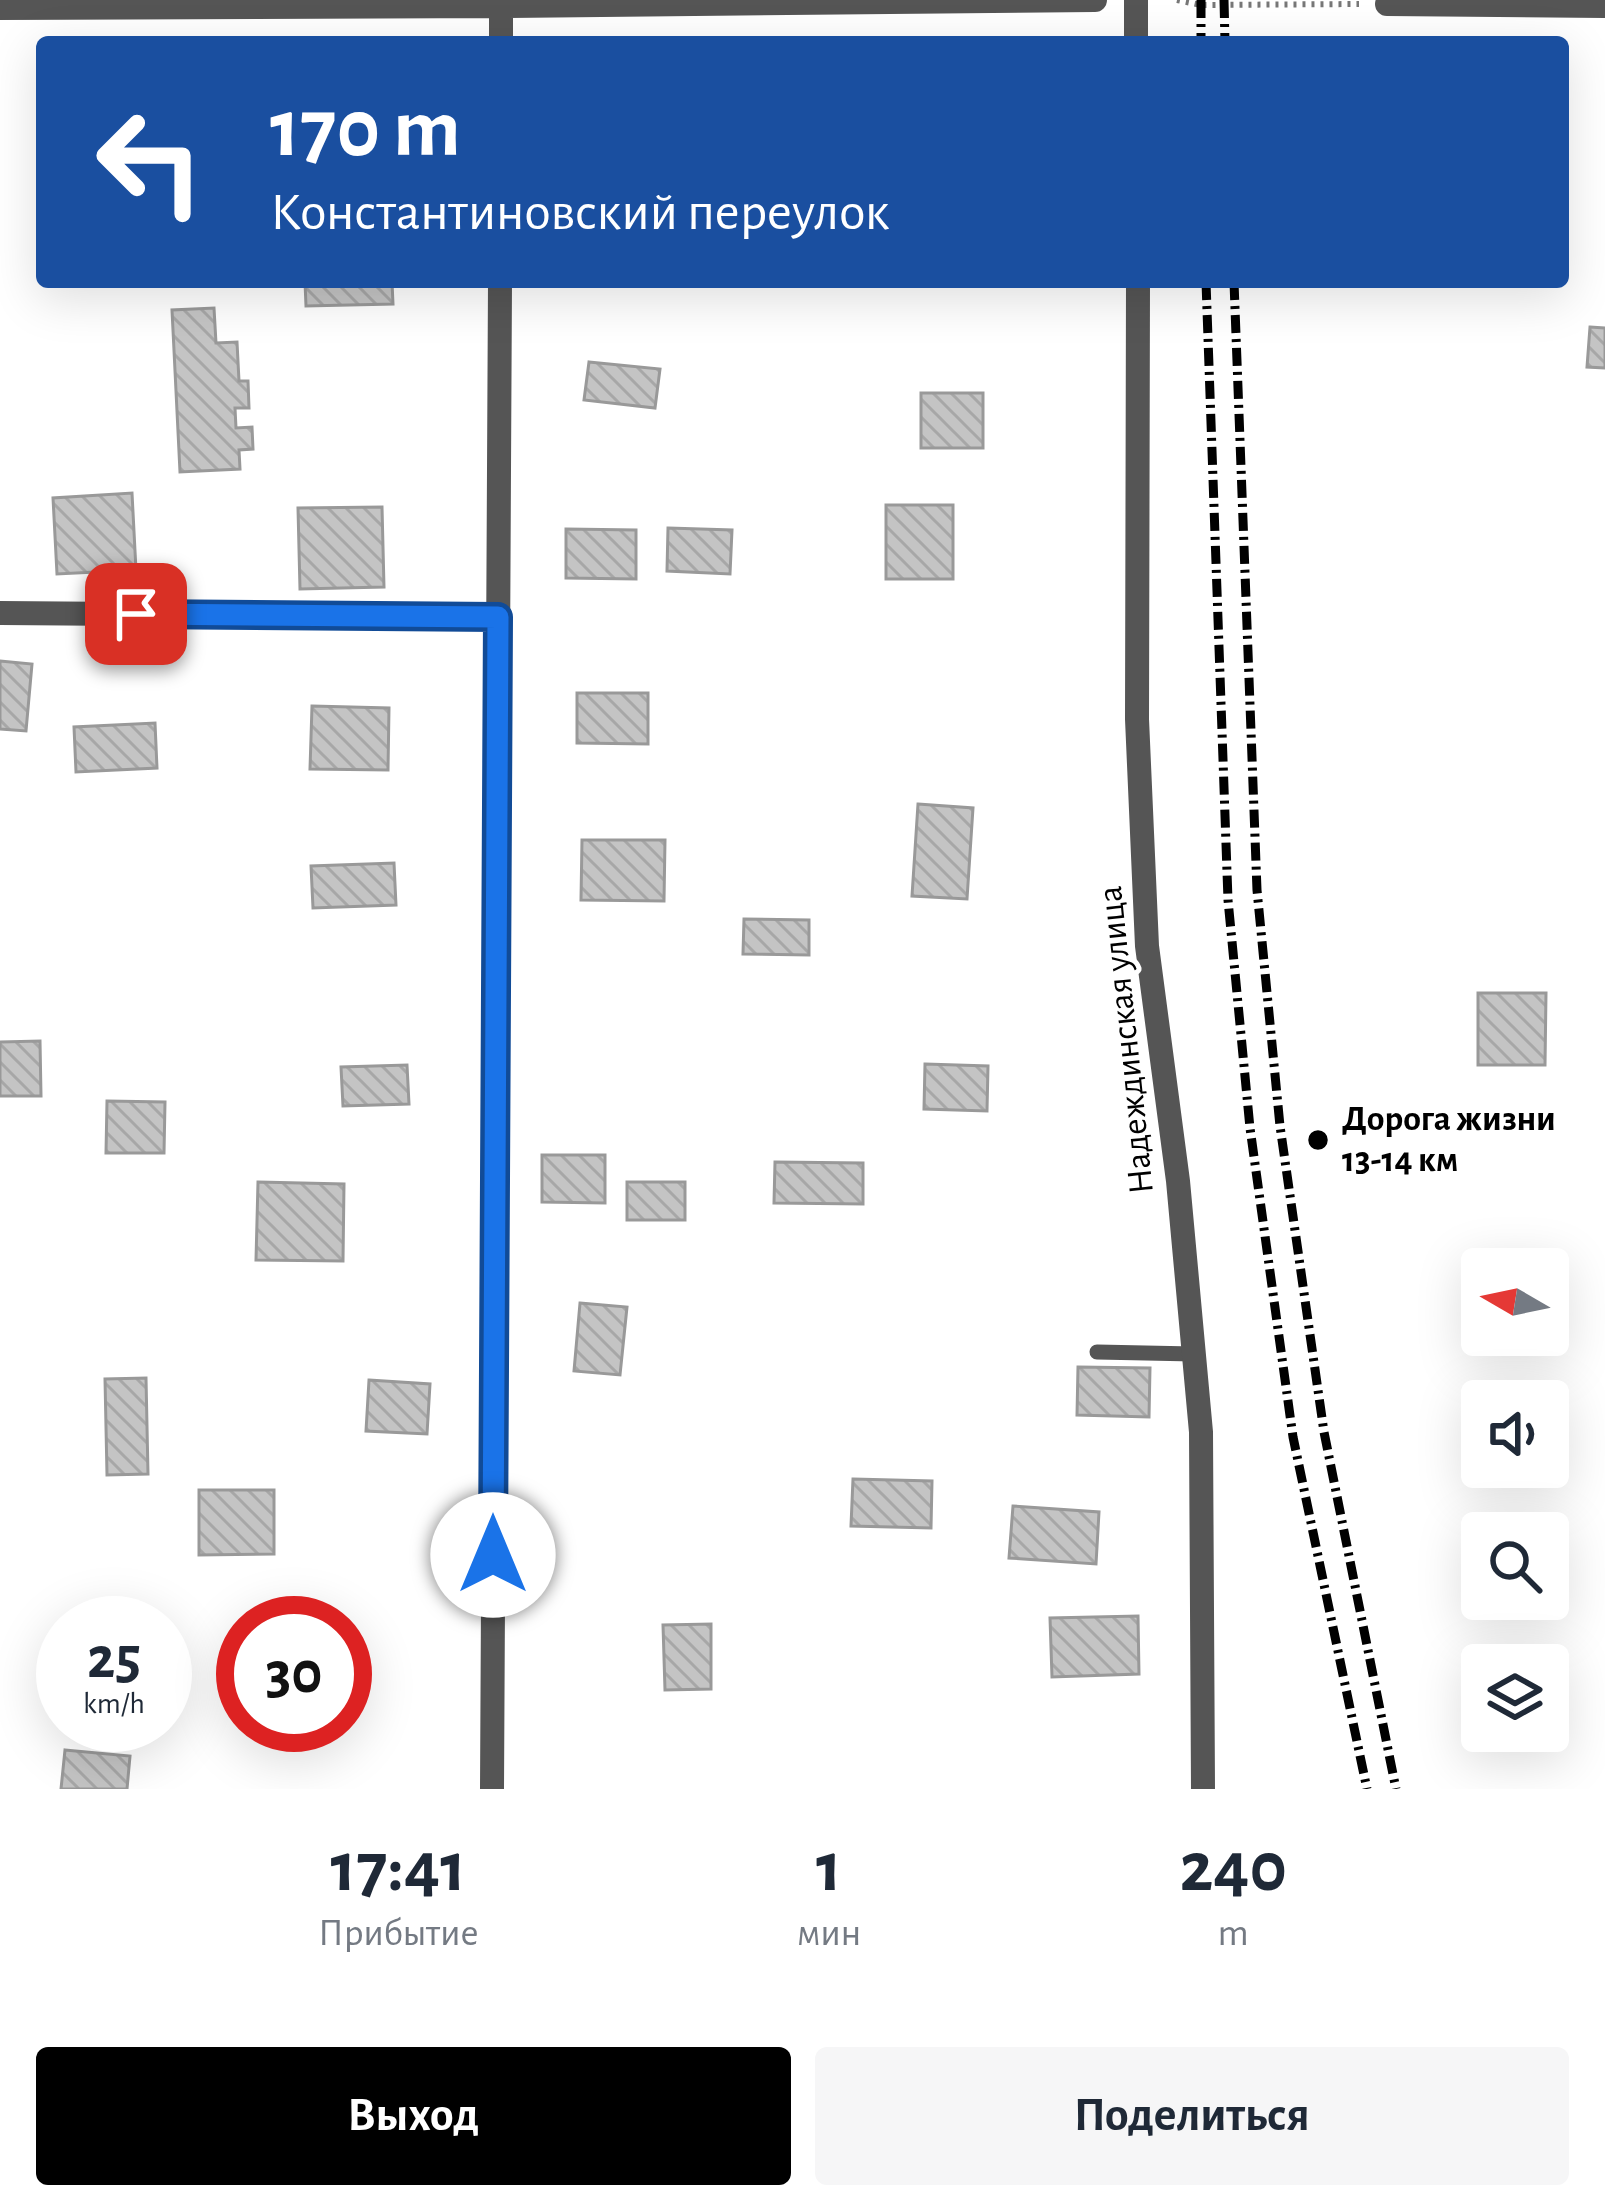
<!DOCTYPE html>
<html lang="ru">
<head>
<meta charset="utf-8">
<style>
	body { margin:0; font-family:"Alegreya Sans",sans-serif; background:#f6f6f7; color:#1f2937; height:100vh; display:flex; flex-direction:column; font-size:45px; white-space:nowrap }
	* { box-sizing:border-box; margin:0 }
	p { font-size:39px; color:#747a83 }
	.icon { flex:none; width:66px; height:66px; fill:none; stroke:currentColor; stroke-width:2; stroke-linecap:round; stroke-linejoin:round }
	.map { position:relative; height:1789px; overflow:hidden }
	.sheet { display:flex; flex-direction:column; background:#fff; flex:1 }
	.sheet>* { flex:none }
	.top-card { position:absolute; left:36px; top:36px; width:1533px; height:252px; border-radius:12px; box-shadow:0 12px 48px #0002; background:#1a4fa0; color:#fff; overflow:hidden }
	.needle { width:78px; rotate:279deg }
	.controls { position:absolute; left:1461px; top:1248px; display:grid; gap:24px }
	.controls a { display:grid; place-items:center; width:108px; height:108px; border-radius:12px; background:#fff; box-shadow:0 12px 48px #0002; font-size:60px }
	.speed { position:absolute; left:36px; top:1596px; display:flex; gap:24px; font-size:60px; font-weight:700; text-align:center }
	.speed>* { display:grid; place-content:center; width:156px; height:156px; border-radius:50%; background:#fff; box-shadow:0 12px 48px #0002; line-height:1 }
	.speed small { font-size:30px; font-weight:400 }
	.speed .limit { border:18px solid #d22; background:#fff; color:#111 }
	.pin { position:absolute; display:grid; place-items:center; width:102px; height:102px; color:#fff; margin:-51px; border-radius:24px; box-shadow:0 6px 18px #0006 }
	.me { position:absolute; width:132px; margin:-66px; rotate:0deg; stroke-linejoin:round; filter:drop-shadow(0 0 9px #0008) }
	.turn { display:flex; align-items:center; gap:42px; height:252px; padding:0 36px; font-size:54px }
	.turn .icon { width:156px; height:156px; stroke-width:2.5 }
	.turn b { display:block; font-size:84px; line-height:102px }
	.eta { display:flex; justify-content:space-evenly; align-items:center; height:204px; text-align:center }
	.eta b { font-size:72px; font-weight:700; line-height:84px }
	.cta { display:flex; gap:24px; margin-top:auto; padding:24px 36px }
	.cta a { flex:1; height:138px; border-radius:12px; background:#000; color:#fff; font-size:48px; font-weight:700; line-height:138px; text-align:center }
	.cta a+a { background:#f6f6f7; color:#1f2937 }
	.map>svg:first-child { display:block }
	.building { fill:url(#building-back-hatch); stroke:#999; stroke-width:3 }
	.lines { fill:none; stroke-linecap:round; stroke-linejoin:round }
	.path { stroke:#777; stroke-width:6; stroke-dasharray:3 6; stroke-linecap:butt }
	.service { stroke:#555; stroke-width:15 }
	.minor { stroke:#555; stroke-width:24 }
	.rail { stroke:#000; stroke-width:9; stroke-dasharray:18 6 3 6; stroke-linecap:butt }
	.route-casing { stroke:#114b97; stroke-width:30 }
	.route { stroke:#1a73e8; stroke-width:21 }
	.poi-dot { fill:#000; stroke:#fff; stroke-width:4.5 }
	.labels { text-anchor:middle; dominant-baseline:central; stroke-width:10; stroke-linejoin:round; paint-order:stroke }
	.street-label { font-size:36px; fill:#000; stroke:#fff }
	.poi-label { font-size:36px; font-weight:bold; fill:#000; stroke:#fff; text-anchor:start }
</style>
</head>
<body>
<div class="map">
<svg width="1605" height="1789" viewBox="0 0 1605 1789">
	<defs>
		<pattern id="building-back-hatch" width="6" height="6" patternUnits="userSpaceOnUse" patternTransform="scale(3)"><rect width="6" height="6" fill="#c4c4c4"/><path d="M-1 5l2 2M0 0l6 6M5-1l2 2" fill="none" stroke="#a7a7a7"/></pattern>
	</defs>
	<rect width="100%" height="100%" fill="#fff"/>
	<path class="building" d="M305,282h87l1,22 -87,2z
		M214,308l2,35 21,-1 2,39h9l1,27h-14l1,20 16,-1 1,22 -14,1 1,19 -60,3 -8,-162z
		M1590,327l15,1v40l-18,-1z
		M589,362l71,7 -5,39 -71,-8z
		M921,393h62v55h-62z
		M132,493l4,77 -79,4 -4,-76z
		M886,505h67v74h-67z
		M382,507l2,80 -84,2 -2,-81z
		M668,528l64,2 -2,44 -63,-3z
		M566,529l70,1v49l-70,-1z
		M0,661l32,3 -6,67 -26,-2z
		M577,693h71v51l-71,-1z
		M312,706l77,2 -1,62 -78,-1z
		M155,723l2,45 -81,4 -2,-45z
		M918,804l55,4 -6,91 -55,-3z
		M582,840h83l-1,61 -83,-1z
		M394,863l2,42 -83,3 -2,-42z
		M744,919l65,1v35l-66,-1z
		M1478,993h68l-1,72h-67z
		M40,1041l1,55h-41v-54z
		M925,1064l63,2 -1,45 -63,-2z
		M407,1065l2,39 -66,2 -2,-39z
		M107,1101l58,1 -1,51h-58z
		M542,1155h63v48l-63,-1z
		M775,1162l88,1v41l-89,-1z
		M258,1182l86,2 -1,77 -87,-1z
		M627,1182h58v38h-58z
		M580,1303l47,4 -7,68 -46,-4z
		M1078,1367l72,1 -1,49 -72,-2z
		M146,1378l2,96 -41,1 -2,-96z
		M369,1380l61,4 -3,50 -61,-3z
		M853,1479l79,2 -1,47 -80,-2z
		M199,1490h75v64l-75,1z
		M1013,1506l86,6 -3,52 -87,-6z
		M1138,1616l1,58 -87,3 -2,-59z
		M711,1624v65l-46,1 -2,-65z
		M65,1750l65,6 -3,33h-66z"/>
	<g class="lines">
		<path class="path" d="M1177,0l24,5 158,-1"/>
		<path class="service" d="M1097,1352l97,2"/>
		<path class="minor" d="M1136,0v42
			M1387,4l218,2
			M0,8l501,-2 594,-6
			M501,42v-42
			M1138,282l-1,437 10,227 31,235 23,251 2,357
			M0,613l498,4
			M492,1789l8,-1507"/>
		<path class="rail" d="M1201,0v42
			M1224,0l1,42
			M1206,282l22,618 22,228 43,309 74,352
			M1234,282l23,608 23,236 44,306 72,357"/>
	</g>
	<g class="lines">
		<defs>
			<path id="route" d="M136,614l362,3 -5,938"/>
		</defs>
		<use href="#route" class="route-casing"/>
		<use href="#route" class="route"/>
	</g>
	<circle class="poi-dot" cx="1318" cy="1140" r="12"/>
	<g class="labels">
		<g class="street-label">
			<text transform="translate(1126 1040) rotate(-96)">Надеждинская улица</text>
		</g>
		<g class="poi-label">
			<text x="1342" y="1119">Дорога жизни<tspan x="1342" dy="41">13-14 км</tspan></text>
		</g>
	</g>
</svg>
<div class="controls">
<a><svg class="needle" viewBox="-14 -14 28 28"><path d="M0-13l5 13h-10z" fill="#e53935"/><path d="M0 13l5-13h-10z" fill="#747a83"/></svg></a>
<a><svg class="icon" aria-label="sound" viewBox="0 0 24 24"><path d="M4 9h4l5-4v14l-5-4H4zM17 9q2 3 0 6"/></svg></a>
<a><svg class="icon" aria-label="search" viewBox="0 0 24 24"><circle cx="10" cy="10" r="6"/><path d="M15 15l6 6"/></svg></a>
<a><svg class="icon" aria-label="layers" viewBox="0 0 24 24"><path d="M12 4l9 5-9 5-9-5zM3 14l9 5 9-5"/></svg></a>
</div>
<div class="speed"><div>25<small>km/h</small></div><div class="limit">30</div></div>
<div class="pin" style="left:136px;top:614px;background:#d93025"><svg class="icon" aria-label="arrive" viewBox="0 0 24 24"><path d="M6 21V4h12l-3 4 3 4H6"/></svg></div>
<svg class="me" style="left:493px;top:1555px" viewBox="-20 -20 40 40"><circle r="19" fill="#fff"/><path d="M0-13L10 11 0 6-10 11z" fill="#1a73e8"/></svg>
<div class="top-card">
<div class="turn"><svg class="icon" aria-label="left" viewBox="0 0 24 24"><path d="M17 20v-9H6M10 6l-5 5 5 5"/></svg><div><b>170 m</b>Константиновский переулок</div></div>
</div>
</div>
<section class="sheet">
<div class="eta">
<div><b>17:41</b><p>Прибытие</p></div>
<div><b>1</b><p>мин</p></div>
<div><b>240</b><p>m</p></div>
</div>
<div class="cta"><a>Выход</a><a>Поделиться</a></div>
</section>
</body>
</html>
